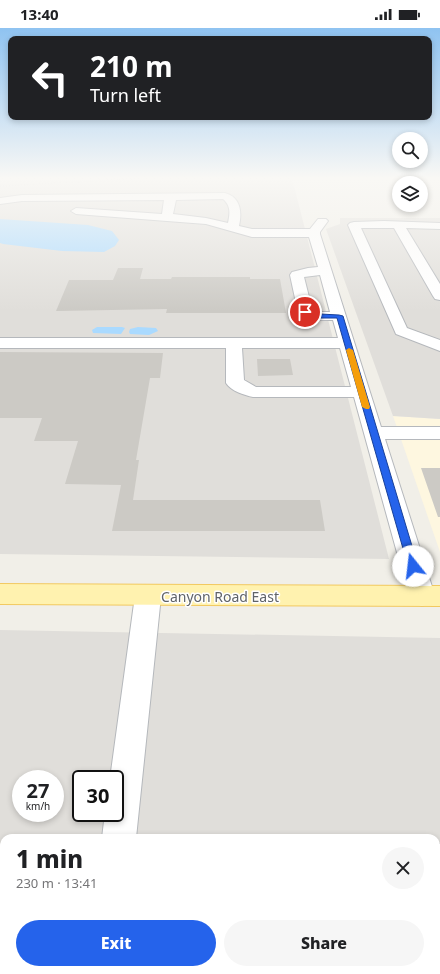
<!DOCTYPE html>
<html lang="en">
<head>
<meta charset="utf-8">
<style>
	body { margin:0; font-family:"Noto Sans",sans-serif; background:#f6f6f6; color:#202124; height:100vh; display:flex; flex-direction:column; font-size:15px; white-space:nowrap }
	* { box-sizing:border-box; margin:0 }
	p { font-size:13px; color:#757577 }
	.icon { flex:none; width:22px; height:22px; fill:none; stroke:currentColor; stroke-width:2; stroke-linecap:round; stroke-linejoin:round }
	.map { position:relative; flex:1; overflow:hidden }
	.drawer { position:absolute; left:0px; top:806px; width:440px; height:140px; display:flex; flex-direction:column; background:#fff; border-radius:12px 12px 0 0; box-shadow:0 2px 6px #0003 }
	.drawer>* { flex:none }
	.top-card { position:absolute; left:8px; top:8px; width:424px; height:84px; border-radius:8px; box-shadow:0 2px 6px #0003; background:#202124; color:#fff; overflow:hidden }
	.fabs { position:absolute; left:392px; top:104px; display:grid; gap:8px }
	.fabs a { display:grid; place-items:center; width:36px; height:36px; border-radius:50%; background:#fff; box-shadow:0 2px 6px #0003; font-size:20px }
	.speed { position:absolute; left:12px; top:742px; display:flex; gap:8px; font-size:20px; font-weight:700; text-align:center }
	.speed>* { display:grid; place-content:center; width:52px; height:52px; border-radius:50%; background:#fff; box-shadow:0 2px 6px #0003; line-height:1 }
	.speed small { font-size:10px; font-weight:400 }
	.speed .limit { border:2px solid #111; border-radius:6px; background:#fff; color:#111 }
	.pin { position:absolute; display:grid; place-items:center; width:34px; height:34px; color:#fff; margin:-17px; border:2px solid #fff; border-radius:50%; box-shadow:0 1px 4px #0007 }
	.me { position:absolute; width:44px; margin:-22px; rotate:344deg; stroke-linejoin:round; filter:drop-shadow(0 0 3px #0008) }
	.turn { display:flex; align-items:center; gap:14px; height:84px; padding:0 16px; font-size:18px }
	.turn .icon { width:52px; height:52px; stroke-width:2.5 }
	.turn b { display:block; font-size:28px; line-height:34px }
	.round { display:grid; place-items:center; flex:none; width:42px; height:42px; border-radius:21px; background:#f6f6f6 }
	.overview { display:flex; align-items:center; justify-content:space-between; height:68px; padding:0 16px }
	h1 { font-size:24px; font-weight:800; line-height:30px }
	.cta { display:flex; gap:8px; margin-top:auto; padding:8px 16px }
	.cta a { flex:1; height:46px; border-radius:24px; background:#2563eb; color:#fff; font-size:16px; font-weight:800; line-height:46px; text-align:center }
	.cta a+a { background:#f6f6f6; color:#202124 }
	.status { display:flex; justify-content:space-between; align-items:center; height:28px; padding:0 20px; background:#fff; direction:ltr }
	.status svg { height:11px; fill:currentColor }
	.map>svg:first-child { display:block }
	.commercial { fill:#fef7e0 }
	.industrial { fill:#e0deda; fill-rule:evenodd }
	.water { fill:#aadaff }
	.building { fill:#cccac5 }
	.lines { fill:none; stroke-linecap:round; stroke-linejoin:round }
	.minor-casing { stroke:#b5b8bc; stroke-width:2 }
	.major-casing { stroke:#f2c960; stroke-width:2 }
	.minor { fill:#fff; fill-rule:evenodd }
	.major { fill:#fff2af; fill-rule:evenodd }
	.rail { stroke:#b6b7b8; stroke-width:1.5; stroke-dasharray:0.5 2.5; stroke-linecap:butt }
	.route { fill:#2563eb; stroke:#184099 }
	.slow { fill:#f59e0b }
	.labels { text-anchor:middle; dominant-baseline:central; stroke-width:3; stroke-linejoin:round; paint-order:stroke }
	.street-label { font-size:14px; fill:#5f6368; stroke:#fff }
</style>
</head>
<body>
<div class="status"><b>13:40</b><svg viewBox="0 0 49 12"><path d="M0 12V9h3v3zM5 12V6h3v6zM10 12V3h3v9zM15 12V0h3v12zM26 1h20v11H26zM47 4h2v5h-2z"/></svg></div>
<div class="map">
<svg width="440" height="946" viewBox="0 0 440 946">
	<rect width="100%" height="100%" fill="#f1efe8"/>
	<path class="commercial" d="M393,388l47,3v133z"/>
	<path class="industrial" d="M0,150h292l97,381 -389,-5z
		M340,190h100v201l-47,-3 -67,-187 14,-5z
		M0,602l440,8v336h-440zM21,751h34v34h-34zM81,751h34v34h-34zM4,810h432v132h-432z"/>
	<path class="water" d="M0,191l88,6 24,6 7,9 -4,6 -11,6 -42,-1 -59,-7 -3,-1z
		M97,299h25l3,1 -4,6 -28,-1 -1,-3z
		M138,299l18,1 2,3 -9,4 -19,-1 -1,-2 1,-3z"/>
	<path class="building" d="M118,240h25l-3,11h31l1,-2h78v2h30l6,34h-120l1,-4 -111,2 13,-31h44z
		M0,324l163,1 -3,25h-10l-14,82h3l-6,40h187l5,31h-213l9,-46 -56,-1 13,-43h-44l8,-23h-42z
		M257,331h33l3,16 -35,1z
		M421,440h19v49h-2z"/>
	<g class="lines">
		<defs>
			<path id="minor" d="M225,165c16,4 17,20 14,33l13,3h58l8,-10h8l2,2 -8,11v2l61,193h59v12h-55l50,157 -4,7 -9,3 -9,-3 -4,-7 -55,-199h-101c-9,-2 -22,-6 -27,-14v-35h-226v-10h338l-5,-18c-10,0 -29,1 -35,-8l-8,-37 2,-3 16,-4 10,-1 -9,-30h-57l-46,-13 -130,-10 -5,-3 5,-3 86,6 2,-14 -142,1 -22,3v-6l22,-3zM223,171c8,7 7,14 5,24l-22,-5 -33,-4 3,-14zM320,247l10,37h-10l-8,-3 -8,-32zM242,320h98l11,39h-95l-12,-7z
				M384,193l56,2v6l-34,-1 34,56v16l-5,-1 -2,-3 -39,-68h-33l46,100 33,12v11l-44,-17 -48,-109 2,-2 4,-1z
				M148,558l9,3 4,7 -25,242h-34l3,-25h10v-34h-5l25,-183 4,-7z
				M436,816h4v36h-4z
				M82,942h40v4h-40z"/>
			<path id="major" d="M0,556l440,2v20l-440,-2z"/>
		</defs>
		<use href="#minor" class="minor-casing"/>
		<use href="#major" class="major-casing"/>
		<use href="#minor" class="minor"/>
		<use href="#major" class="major"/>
		<path class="rail" d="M0,158l145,-8"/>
	</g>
	<linearGradient id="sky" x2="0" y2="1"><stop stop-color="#8fc3f1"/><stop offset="0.53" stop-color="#f9f8f5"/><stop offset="1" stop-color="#f9f8f5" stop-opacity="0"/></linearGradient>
	<rect width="440" height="283" fill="url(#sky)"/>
	<path class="route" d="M305,282l15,4 19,1 4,1 75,250 -1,3h-8l-1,-3 -71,-248h-18l-16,-5 -1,-1z"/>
	<path class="slow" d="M349,320l4,2 17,57 -1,2h-3l-4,-2 -16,-57z"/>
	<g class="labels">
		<g class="street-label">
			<text x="220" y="568">Canyon Road East</text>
		</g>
	</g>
</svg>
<div class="fabs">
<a><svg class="icon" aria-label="search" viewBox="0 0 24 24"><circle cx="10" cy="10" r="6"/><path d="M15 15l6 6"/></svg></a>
<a><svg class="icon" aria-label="layers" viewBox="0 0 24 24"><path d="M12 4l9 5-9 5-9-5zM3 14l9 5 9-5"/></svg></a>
</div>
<div class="speed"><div>27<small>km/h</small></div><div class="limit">30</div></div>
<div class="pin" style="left:305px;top:284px;background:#d93025"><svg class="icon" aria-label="arrive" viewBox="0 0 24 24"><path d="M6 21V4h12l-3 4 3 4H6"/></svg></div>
<svg class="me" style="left:413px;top:538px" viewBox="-20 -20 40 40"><circle r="19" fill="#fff"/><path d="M0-13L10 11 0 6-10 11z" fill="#2563eb"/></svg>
<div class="top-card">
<div class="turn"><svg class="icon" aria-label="left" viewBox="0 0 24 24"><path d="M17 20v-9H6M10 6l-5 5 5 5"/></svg><div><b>210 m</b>Turn left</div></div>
</div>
<section class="drawer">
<div class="overview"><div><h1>1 min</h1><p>230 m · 13:41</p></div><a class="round"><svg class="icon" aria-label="close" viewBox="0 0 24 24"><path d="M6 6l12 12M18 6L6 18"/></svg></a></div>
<div class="cta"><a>Exit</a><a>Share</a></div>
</section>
</div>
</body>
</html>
